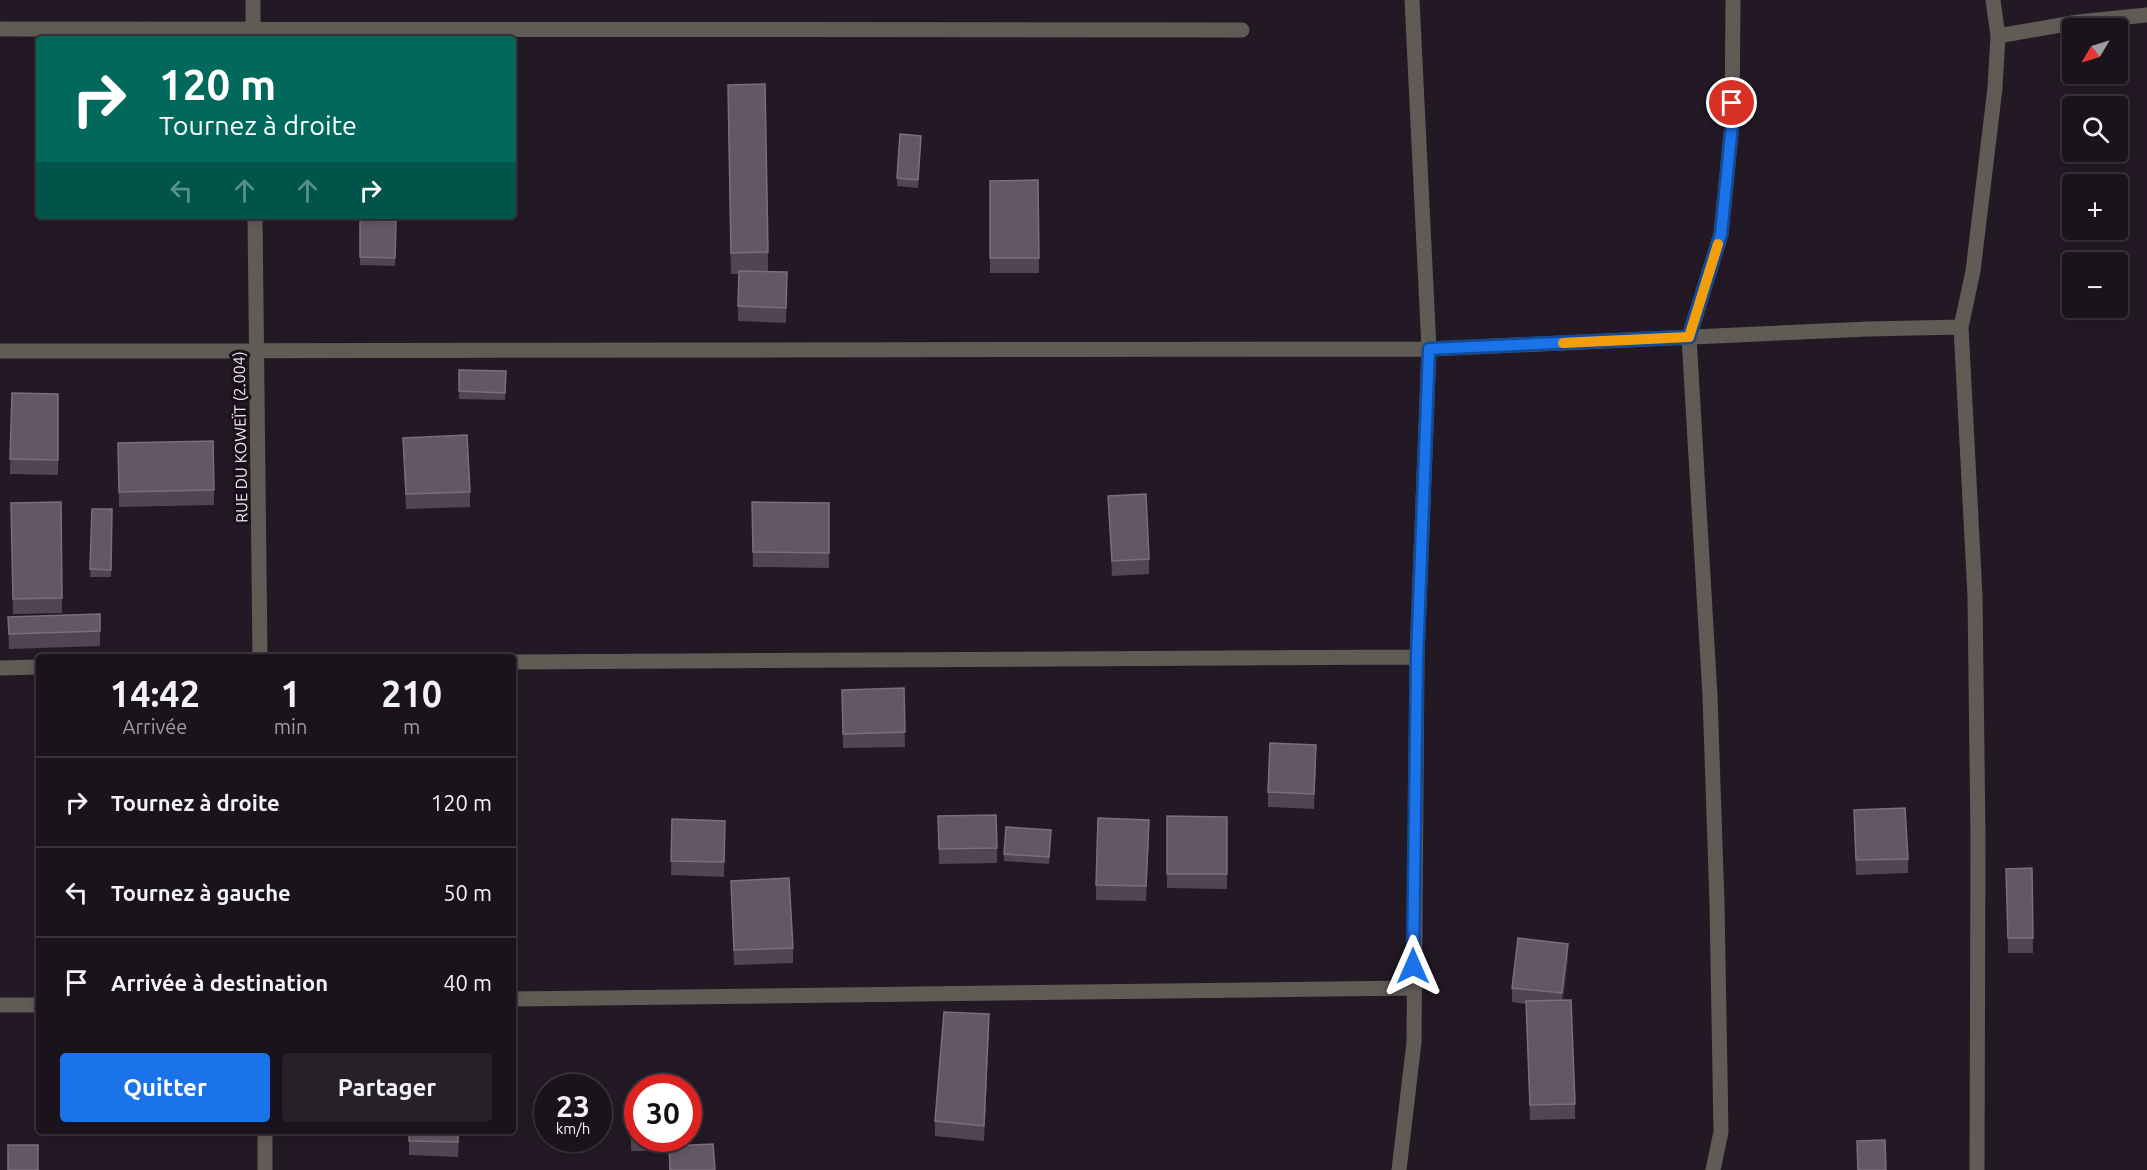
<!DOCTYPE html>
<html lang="fr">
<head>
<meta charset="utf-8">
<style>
	body { margin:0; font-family:Ubuntu,sans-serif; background:#272029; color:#f1f3f6; height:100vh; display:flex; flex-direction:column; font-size:22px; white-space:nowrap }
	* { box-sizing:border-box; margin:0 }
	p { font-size:20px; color:#9f9ea3 }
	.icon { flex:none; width:33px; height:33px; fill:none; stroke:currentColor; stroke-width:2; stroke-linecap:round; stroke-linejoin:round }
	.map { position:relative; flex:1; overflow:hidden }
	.drawer { position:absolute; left:36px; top:654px; width:480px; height:480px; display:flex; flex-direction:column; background:#1a131c; border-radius:6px; box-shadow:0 3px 9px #0003,0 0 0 2px #38323b }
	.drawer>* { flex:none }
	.hud { position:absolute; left:36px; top:36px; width:480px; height:183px; border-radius:6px; box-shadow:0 3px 9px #0003,0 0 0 2px #38323b; background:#00695c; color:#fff; overflow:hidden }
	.needle { width:39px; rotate:232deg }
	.controls { position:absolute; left:2062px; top:18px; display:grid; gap:12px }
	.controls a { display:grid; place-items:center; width:66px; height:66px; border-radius:6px; background:#1a131c; box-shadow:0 3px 9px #0003,0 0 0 2px #38323b; font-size:30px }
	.speed { position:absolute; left:534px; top:1074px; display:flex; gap:12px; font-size:30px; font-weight:700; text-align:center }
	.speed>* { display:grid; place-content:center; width:78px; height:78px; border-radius:50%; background:#1a131c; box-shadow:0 3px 9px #0003,0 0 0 2px #38323b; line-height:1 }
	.speed small { font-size:15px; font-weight:400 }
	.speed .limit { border:9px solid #d22; background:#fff; color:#111 }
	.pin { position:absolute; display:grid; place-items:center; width:51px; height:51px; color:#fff; margin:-26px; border:3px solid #fff; border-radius:50%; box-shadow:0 2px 6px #0007 }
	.me { position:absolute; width:66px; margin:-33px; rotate:0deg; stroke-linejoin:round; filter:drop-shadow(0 0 4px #0008) }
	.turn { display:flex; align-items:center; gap:21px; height:126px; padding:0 24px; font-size:27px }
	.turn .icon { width:78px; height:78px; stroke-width:2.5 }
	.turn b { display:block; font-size:42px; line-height:51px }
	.lanes { display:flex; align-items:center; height:57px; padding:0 24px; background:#0003; justify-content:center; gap:30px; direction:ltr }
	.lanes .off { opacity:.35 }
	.eta { display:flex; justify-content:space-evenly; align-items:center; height:102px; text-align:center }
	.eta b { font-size:36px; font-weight:700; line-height:42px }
	.action { display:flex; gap:12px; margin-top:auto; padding:12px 24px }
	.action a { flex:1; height:69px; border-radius:6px; background:#1a73e8; color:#fff; font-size:24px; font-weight:700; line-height:69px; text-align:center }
	.action a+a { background:#272029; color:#f1f3f6 }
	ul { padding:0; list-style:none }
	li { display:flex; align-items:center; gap:18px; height:90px; padding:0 24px; border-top:2px solid #38323b }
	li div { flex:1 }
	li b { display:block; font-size:22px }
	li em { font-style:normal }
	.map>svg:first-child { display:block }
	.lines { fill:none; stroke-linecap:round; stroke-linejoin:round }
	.minor { stroke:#605c55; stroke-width:15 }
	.wall { fill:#504652 }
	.shaded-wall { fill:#372c39 }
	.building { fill:#625864; stroke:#796f7a; stroke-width:1.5 }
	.route-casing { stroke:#114b97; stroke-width:15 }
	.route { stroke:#1a73e8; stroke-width:10 }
	.slow { stroke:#f59e0b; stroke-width:10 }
	.labels { text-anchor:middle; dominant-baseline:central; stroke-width:6; stroke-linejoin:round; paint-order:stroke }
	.street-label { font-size:16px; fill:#f4edf5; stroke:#1a101b }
</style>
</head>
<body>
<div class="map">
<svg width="2147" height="1170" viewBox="0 0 2147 1170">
	<rect width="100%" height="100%" fill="#231925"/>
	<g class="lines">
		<path class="minor" d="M253,0v39
			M0,29l1242,1
			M1998,36l80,-14 69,-7
			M255,216l5,441
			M0,351l1429,-2 439,-20 93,-2
			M513,662l904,-5
			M0,668l39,-1
			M513,999l900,-11
			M0,1005h39
			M265,1131v39
			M1399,1170l15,-128 3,-385 12,-308 -17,-349
			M1713,1170l8,-38 -4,-229 -7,-207 -21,-359 32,-103 11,-110 1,-124
			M1977,1170l1,-333 -3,-241 -14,-269 12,-56 22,-183 3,-52 -5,-36"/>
	</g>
	<path class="wall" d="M728,106l40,146v20h19l-1,51 -48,-2 1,-47h-8z
		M921,143l-3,45 -21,-2v-8z
		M1038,180l1,93h-49v-92z
		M360,220l36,1 -1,45 -35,-1z
		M459,370l47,1 -1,29 -46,-1z
		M12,393l46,1v81l-48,-1z
		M403,438l67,54v15l-64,2z
		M118,443l96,47v15l-95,2z
		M1108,496l41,63v15l-37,2z
		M61,502l1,111 -49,1 -2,-111z
		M752,502l77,1v65l-76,-1z
		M92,509h20l-1,68h-21z
		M100,614v32l-91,3 -1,-32z
		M904,688l1,59 -62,1 -1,-58z
		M1316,760l-2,49 -46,-2v-15z
		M1854,810l54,49v14l-52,2z
		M938,816l59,32v15l-58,1z
		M1167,816l60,1v72l-60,-1z
		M672,819l53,2 -1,56 -53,-2z
		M1149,835l-3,66 -50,-1v-15z
		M1051,838l-2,26 -45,-3v-7z
		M2032,868l1,85h-25l-2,-84z
		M731,881l62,67v15l-59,2z
		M1568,959l-5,41 12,104v15l-45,1 -4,-116 -14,-2v-14z
		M989,1029l-5,112 -49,-5v-15z
		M630,1092h8v46h44v8l33,24h-46v-19h-38z
		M409,1131h50l-1,26 -49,-2z"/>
	<path class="shaded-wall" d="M1316,745v15l-2,49v-15z
		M1568,944v15l-6,49v-15z
		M989,1014v15l-5,112v-15z"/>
	<path class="building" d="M765,84l3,168 -37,1 -3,-168z
		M900,134l21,2 -3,44 -21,-2z
		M1038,180l1,78h-49v-77z
		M360,220l36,1 -1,37 -35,-1z
		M739,271l48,1 -1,36 -48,-2z
		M459,370l47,1 -1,22 -46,-2z
		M12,393l46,1v66l-48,-1z
		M467,435l3,57 -64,2 -3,-56z
		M213,441l1,49 -95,2 -1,-49z
		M1146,494l3,65 -37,2 -4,-65z
		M61,502l1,96 -49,1 -2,-96z
		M752,502l77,1v50l-76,-1z
		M92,509h20l-1,61 -21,-1z
		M100,614v17l-91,3 -1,-17z
		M904,688l1,44 -62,2 -1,-44z
		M1270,743l46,2 -2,49 -46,-2z
		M1905,808l3,51 -52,1 -2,-50z
		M996,815l1,33 -58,1 -1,-33z
		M1167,816l60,1v57h-60z
		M1098,818l51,2 -3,66 -50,-1z
		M672,819l53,2 -1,41 -53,-1z
		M1006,827l45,3 -2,27 -45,-3z
		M2032,868l1,70h-25l-2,-69z
		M789,878l4,70 -59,2 -3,-69z
		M1518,938l50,6 -6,49 -50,-5z
		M1571,1000l4,104 -45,1 -4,-104z
		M944,1012l45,2 -5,112 -49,-5z
		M630,1092h8v44h-7z
		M409,1131h49v11l-49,-1z
		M1885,1140l1,30h-28l-1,-29z
		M713,1144l2,26h-45l-1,-24z
		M8,1145h30v25h-30z"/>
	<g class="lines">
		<defs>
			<path id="route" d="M1413,966l4,-309 12,-308 260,-12 32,-103 11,-110v-21"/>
		</defs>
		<use href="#route" class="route-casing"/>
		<use href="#route" class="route"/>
		<path class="slow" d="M1563,343l126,-6 29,-93"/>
	</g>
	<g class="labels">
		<g class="street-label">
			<text transform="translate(240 437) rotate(-91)">RUE DU KOWEÏT (2.004)</text>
		</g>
	</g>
</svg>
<div class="controls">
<a><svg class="needle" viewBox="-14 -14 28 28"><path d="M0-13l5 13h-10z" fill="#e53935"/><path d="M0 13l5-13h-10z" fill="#9f9ea3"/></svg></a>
<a><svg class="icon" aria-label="search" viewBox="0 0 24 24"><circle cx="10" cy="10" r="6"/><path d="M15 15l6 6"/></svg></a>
<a>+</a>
<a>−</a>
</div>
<div class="speed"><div>23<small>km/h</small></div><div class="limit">30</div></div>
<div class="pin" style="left:1732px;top:103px;background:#d93025"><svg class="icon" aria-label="arrive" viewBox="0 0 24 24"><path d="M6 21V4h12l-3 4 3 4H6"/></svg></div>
<svg class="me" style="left:1413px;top:966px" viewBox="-20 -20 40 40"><path d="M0-17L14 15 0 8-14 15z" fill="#1a73e8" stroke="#fff" stroke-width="4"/></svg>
<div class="hud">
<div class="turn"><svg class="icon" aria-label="right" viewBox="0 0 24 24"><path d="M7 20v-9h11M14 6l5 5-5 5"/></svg><div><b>120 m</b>Tournez à droite</div></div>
<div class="lanes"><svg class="icon off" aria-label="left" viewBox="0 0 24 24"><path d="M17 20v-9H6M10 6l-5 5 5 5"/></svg><svg class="icon off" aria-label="ahead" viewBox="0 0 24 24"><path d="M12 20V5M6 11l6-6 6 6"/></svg><svg class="icon off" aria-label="ahead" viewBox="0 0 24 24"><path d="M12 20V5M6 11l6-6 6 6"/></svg><svg class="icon" aria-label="right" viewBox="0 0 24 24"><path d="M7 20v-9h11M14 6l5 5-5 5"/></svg></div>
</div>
<section class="drawer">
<div class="eta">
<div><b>14:42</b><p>Arrivée</p></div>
<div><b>1</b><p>min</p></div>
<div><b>210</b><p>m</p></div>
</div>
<ul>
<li><svg class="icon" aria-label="right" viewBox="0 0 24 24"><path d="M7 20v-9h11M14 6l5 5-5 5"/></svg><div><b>Tournez à droite</b></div><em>120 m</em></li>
<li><svg class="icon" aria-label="left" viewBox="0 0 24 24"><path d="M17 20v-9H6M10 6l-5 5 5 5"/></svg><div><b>Tournez à gauche</b></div><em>50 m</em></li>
<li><svg class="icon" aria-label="arrive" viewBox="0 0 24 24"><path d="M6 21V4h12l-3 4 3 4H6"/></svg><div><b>Arrivée à destination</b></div><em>40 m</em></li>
</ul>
<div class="action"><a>Quitter</a><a>Partager</a></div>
</section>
</div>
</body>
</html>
